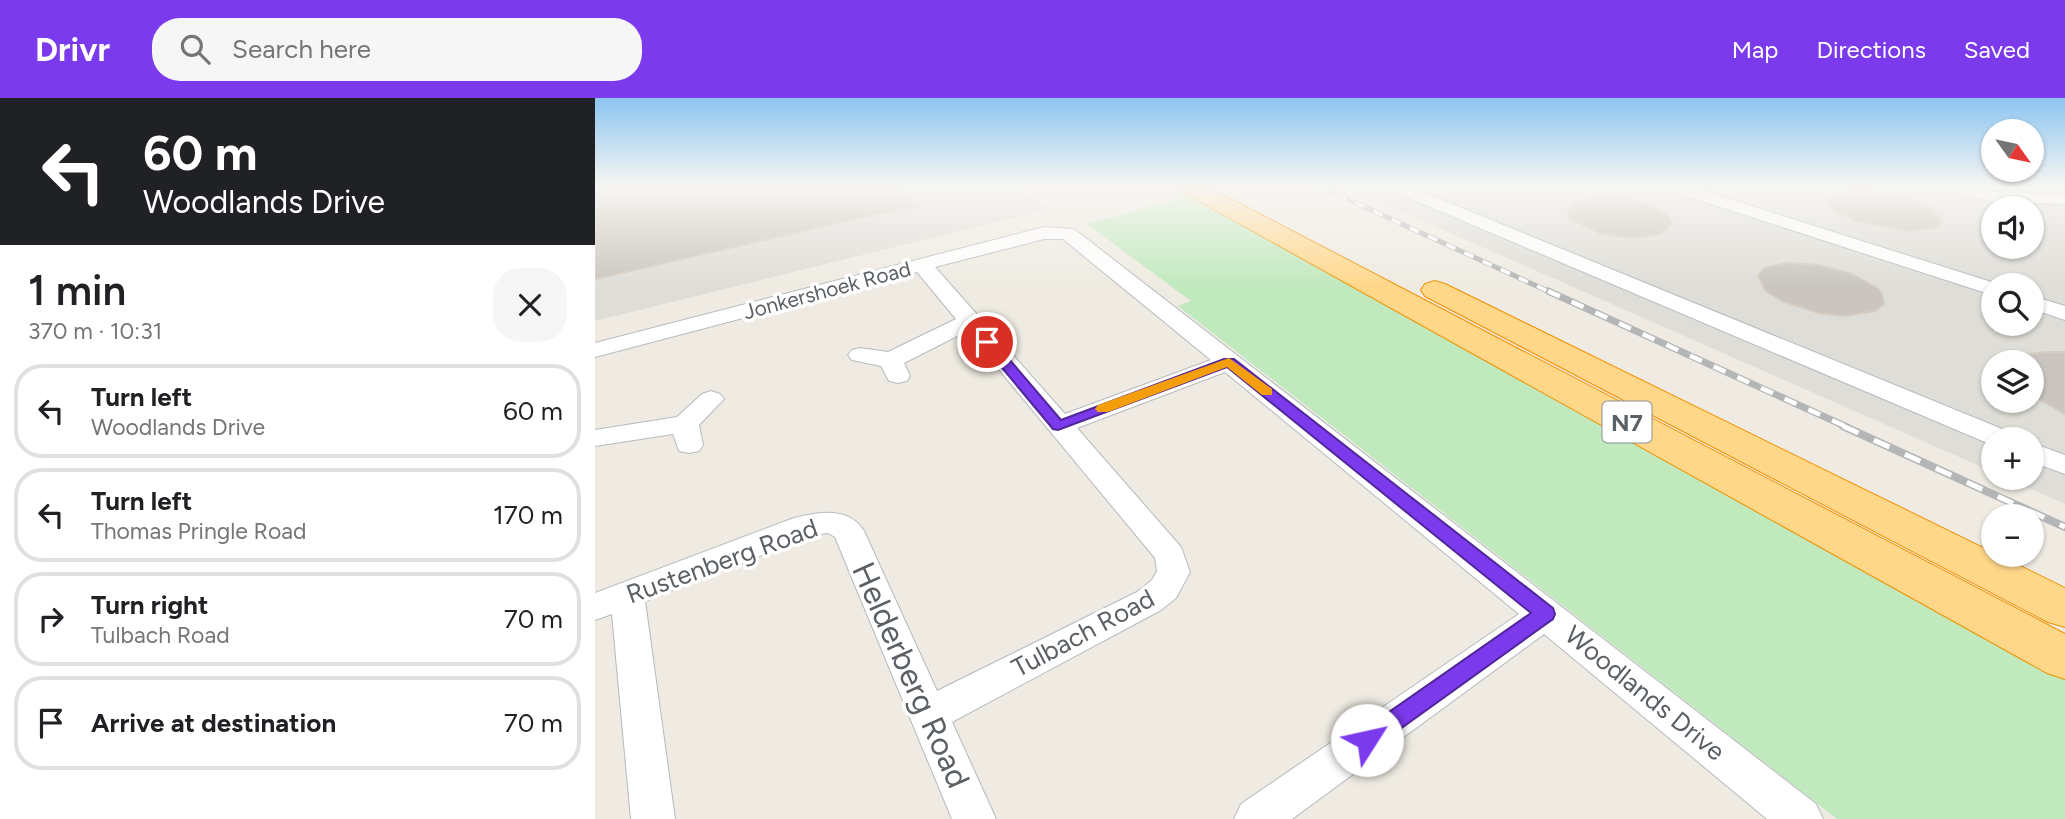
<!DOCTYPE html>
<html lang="en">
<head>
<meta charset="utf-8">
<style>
	body { margin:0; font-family:Figtree,sans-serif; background:#f6f6f6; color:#202124; height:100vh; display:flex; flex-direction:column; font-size:26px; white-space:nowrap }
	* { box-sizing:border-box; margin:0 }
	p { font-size:23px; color:#757577 }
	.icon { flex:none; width:38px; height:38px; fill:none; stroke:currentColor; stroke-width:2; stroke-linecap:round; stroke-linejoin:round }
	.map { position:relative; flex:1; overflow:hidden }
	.panel { display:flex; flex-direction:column; background:#fff; width:595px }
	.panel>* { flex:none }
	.banner { background:#202124; color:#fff; overflow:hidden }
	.needle { width:46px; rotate:123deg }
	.tools { position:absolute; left:1386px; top:21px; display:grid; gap:14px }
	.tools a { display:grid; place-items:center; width:63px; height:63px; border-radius:50%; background:#fff; box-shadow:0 2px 5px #0004; font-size:35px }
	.pin { position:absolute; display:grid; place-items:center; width:60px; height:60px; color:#fff; margin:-30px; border:4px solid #fff; border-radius:50%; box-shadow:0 2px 7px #0007 }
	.me { position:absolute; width:77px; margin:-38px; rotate:55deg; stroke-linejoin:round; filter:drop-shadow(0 0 5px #0008) }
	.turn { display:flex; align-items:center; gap:24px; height:147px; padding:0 28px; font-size:32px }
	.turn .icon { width:91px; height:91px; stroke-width:2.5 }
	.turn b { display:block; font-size:49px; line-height:60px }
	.round { display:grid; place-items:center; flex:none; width:74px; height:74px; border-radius:28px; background:#f6f6f6 }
	.headline { display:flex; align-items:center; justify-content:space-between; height:119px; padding:0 28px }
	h1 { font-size:42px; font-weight:600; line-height:52px }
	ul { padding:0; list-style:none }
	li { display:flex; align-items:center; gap:21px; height:94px; margin:0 14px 10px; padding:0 14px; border:4px solid #e0e0e0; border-radius:28px }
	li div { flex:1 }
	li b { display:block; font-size:26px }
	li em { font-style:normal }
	header { display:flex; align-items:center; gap:42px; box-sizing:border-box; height:98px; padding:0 35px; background:#7c3aed; color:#fff }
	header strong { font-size:33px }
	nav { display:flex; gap:38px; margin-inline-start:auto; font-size:24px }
	.search { width:490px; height:63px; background:#f6f6f6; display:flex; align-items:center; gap:18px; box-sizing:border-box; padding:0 24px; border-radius:28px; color:#757577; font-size:26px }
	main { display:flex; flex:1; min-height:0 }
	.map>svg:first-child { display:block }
	.industrial { fill:#dfddd7; fill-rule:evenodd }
	.green { fill:#c0e9bd }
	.building { fill:#cac5bf; stroke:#d4ccc0; stroke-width:2 }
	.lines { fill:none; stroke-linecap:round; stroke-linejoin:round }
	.minor-casing { stroke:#b5babe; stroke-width:2 }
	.highway-casing { stroke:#f19100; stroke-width:2 }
	.minor { fill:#fff; fill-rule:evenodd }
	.highway { fill:#ffd789; fill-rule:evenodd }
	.rail-far2-casing { stroke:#b4b5b6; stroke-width:5 }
	.rail-far1-casing { stroke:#b4b5b6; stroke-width:7 }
	.rail-casing { stroke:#b4b5b6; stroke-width:8 }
	.rail-far2 { stroke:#fff; stroke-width:3.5; stroke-dasharray:10; stroke-linecap:butt }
	.rail-far1 { stroke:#fff; stroke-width:4.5; stroke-dasharray:13; stroke-linecap:butt }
	.rail { stroke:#fff; stroke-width:5; stroke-dasharray:17; stroke-linecap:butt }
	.route { fill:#7c3aed; stroke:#51269a; stroke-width:2 }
	.slow { fill:#f59e0b }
	.labels { text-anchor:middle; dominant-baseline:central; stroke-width:7; stroke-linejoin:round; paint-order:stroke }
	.far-street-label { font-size:21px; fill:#5b6065; stroke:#fff }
	.shield { fill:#fff; stroke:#8c9093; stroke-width:2 }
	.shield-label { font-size:24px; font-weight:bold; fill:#5b6065 }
	.street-label { font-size:26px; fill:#5b6065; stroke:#fff }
	.near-street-label { font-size:32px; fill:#5b6065; stroke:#fff }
</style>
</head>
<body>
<header>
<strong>Drivr</strong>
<div class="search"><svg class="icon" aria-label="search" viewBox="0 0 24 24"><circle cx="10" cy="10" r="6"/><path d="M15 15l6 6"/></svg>Search here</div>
<nav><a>Map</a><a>Directions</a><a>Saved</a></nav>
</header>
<main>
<section class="panel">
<div class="banner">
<div class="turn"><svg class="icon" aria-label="left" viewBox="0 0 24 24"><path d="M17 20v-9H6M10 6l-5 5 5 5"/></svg><div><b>60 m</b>Woodlands Drive</div></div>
</div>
<div class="headline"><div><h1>1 min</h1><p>370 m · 10:31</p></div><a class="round"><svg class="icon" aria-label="close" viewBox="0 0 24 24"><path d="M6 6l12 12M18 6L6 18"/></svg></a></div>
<ul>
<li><svg class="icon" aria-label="left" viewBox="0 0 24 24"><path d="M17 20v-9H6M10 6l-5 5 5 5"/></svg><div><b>Turn left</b><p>Woodlands Drive</p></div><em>60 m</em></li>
<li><svg class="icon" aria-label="left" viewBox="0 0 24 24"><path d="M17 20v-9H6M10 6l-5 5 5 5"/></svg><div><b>Turn left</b><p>Thomas Pringle Road</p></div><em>170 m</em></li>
<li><svg class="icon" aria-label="right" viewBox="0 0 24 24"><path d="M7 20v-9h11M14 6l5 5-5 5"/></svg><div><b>Turn right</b><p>Tulbach Road</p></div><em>70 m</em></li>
<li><svg class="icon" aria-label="arrive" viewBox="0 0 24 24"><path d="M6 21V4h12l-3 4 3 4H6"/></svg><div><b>Arrive at destination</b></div><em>70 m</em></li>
</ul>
</section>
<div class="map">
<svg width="1470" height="721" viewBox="0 0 1470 721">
	<rect width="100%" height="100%" fill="#efebe2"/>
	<path class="industrial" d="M0,88h424l29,23 -453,112z
		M749,88h721v318l-59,-26h26v-39h-39v33zM1398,110h39v39h-39zM1398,187h39v39h-39zM1398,264h39v39h-39z"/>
	<path class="green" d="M597,97l873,481v143h-228l-659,-513 13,-5 -104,-77z"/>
	<path class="building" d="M23,88h277l19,20 -319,73v-89z
		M1255,94l28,1 31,6 25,11 8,12 -7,6 -27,3 -53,-10 -21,-11 -5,-7 3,-6z
		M1004,99l28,2 26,7 13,7 6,11 -12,10 -28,4 -33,-5 -29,-14 -3,-8 5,-6z
		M1192,165l32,2 33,9 25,14 5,6 2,10 -9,7 -30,5 -26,-3 -37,-12 -16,-10 -8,-15 6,-8z
		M1454,254h16v62l-33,-19v-33h-18l14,-8z"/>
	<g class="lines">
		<defs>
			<path id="minor" d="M791,88h22l604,247 4,6h-23l-1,6 -604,-256z
				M1068,88h25l313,99h-8v10l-7,-2 -321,-104z
				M1342,88h30l28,6 70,2v10l-70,-2 -56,-13z
				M449,129l30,2 742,575 7,15h-56l-223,-185 -252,185h-58l7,-15 278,-190 -294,-242 -148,56 104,119 9,25 -14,26 -15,12 -209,112 44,97h-44l-117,-282 -7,-4 -15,2 -168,66 30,218h-44l-19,-205 -17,6v-27l199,-75c24,-6 55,-12 70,13l73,160 200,-99 15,-12 5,-9 -2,-13 -188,-227 -63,32 6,13 -3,5 -9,2 -9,-2 -8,-15 -29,-6 -4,-5 4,-5 8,-2 28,4 68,-33 -39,-47 -322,85v-14zM449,141h19l148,121 -146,54 -130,-147z
				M1437,198l33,10v14l-33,-11z
				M116,293l9,3 4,5 -25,26 4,20 -4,6 -10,2 -10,-2 -6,-17 -78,12v-16l82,-13 25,-23z
				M1437,345l33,12v19l-33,-12z"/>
			<path id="highway" d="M583,88h28l859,448v45l-18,-6 -866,-482z
				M840,183l10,3 620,304v39l-17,-5 -623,-326 -4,-6 4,-6z"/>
		</defs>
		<use href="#minor" class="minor-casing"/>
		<use href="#highway" class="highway-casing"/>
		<use href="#minor" class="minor"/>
		<use href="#highway" class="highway"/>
		<defs>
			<path id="rail-far2" d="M724,88l233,107"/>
			<path id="rail-far1" d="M953,193l299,136"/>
			<path id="rail" d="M1248,328l222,101"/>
		</defs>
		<use href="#rail-far2" class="rail-far2-casing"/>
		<use href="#rail-far1" class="rail-far1-casing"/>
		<use href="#rail" class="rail-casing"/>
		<use href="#rail-far2" class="rail-far2"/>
		<use href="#rail-far1" class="rail-far1"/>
		<use href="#rail" class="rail"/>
	</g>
	<linearGradient id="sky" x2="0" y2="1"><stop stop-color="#8cc5f1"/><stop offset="0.47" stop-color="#f8f6f2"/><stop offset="1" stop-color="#f8f6f2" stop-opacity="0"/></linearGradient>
	<rect width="1470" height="189" fill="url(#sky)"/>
	<path class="route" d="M392,240l5,1 69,81 163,-61h10l319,249 2,6 -2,5 -178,128 -8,3 -8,-3 -3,-7 3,-7 172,-120 -304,-246 -169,63 -5,-1 -70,-84 -2,-3z"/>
	<path class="slow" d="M634,260l43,31v6h-10l-35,-28 -119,45h-10l-3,-3 3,-4z"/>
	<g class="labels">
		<g class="far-street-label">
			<text transform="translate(232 192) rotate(-15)">Jonkershoek Road</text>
		</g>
		<rect class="shield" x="1007.5" y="303.5" width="49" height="41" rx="5"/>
		<g class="shield-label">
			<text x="1032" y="324">N7</text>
		</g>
		<g class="street-label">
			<text transform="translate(127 463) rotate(-20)">Rustenberg Road</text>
			<text transform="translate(488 535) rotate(-28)">Tulbach Road</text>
			<text transform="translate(1050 595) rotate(39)">Woodlands Drive</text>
		</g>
		<g class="near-street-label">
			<text transform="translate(316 577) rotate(66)">Helderberg Road</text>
		</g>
	</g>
</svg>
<div class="tools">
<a><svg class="needle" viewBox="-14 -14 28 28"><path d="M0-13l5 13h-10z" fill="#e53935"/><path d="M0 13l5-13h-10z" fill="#757577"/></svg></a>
<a><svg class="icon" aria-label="sound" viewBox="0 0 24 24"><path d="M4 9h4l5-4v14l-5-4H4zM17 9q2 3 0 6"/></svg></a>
<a><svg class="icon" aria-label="search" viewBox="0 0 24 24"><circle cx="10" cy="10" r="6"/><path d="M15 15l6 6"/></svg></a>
<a><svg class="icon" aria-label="layers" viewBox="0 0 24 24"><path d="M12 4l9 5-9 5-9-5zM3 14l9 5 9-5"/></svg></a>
<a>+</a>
<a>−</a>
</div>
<div class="pin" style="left:392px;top:244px;background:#d93025"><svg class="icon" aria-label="arrive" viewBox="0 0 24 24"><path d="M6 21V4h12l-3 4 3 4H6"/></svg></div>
<svg class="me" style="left:772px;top:642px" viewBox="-20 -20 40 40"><circle r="19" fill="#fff"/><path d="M0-13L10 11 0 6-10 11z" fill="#7c3aed"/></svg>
</div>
</main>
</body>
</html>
